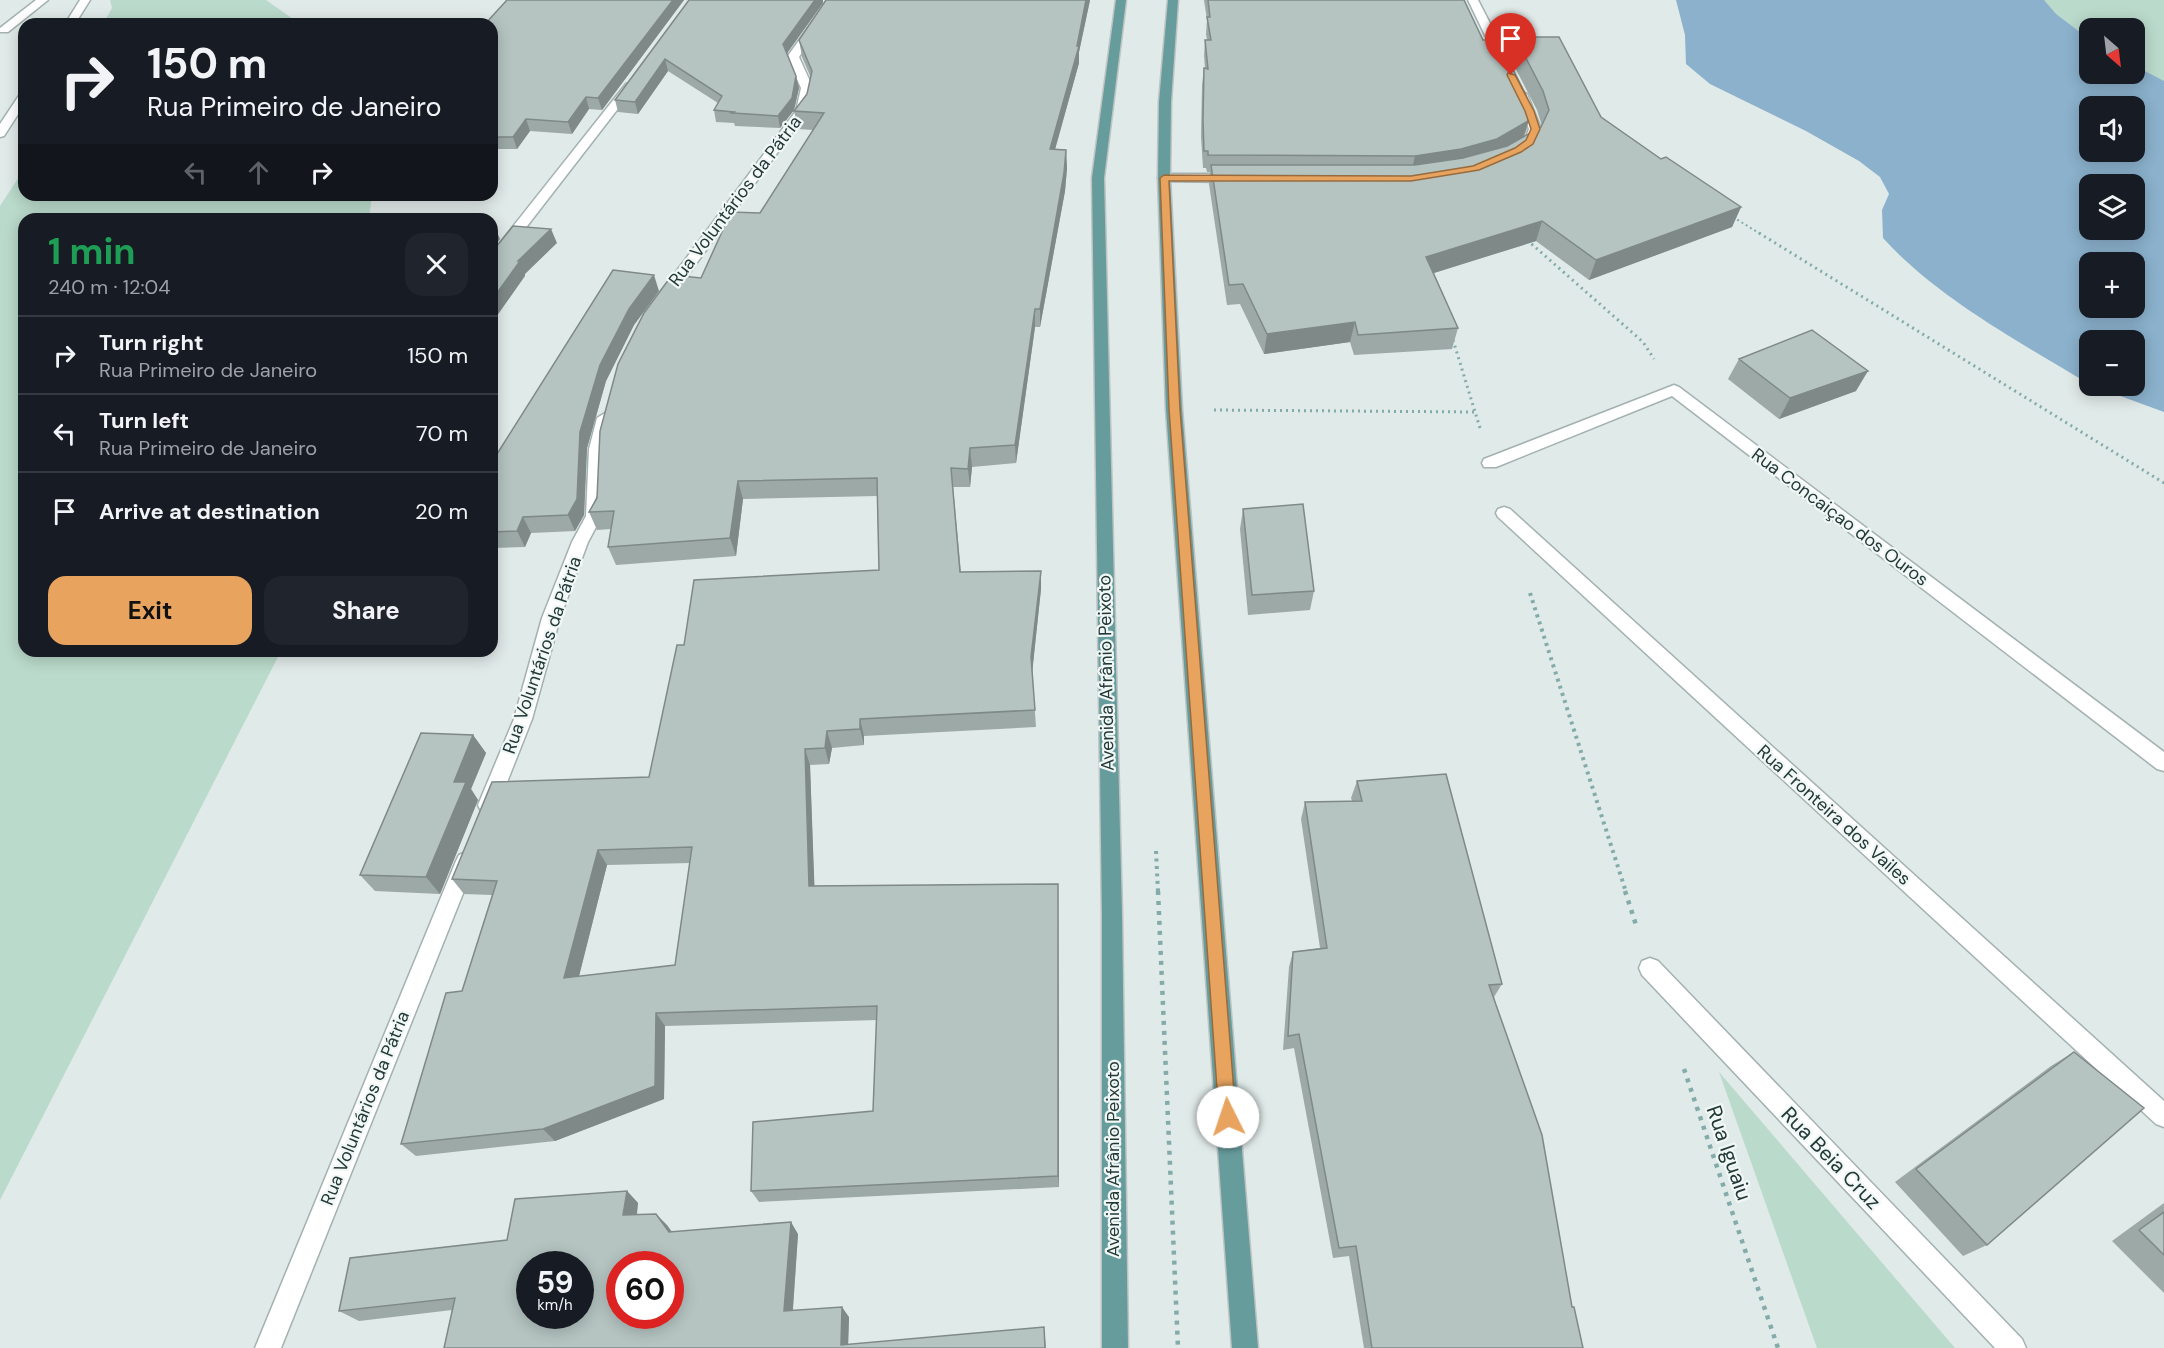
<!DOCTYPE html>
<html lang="en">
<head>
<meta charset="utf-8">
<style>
	body { margin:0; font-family:"DM Sans",sans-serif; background:#20242c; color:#f1f3f6; height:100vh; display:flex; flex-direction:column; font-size:22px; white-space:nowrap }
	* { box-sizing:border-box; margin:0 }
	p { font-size:20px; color:#9ea1a6 }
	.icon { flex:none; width:33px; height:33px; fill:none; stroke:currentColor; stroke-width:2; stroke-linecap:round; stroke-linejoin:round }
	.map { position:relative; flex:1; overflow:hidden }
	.sheet { position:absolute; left:18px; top:213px; width:480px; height:444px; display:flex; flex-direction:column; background:#171b24; border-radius:18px; box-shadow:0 3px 15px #0003 }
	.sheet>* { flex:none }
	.guide { position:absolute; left:18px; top:18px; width:480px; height:183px; border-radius:18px; box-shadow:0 3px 15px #0003; background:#171b24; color:#f1f3f6; overflow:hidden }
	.needle { width:39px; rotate:152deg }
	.buttons { position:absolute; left:2079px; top:18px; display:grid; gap:12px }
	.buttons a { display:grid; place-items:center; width:66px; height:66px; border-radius:12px; background:#171b24; box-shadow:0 3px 15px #0003; font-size:30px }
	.speed { position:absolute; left:516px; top:1251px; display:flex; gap:12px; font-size:30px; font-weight:700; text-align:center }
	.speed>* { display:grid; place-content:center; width:78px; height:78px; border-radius:50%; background:#171b24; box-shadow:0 3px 15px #0003; line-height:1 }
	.speed small { font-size:15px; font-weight:400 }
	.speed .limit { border:9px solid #d22; background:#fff; color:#111 }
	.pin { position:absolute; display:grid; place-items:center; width:51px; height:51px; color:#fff; margin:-62px -26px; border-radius:50% 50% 50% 0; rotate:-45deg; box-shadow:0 0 6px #0007 }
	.pin .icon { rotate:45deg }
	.me { position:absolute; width:66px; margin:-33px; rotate:356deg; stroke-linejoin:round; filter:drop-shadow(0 0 4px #0008) }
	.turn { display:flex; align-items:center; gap:21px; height:126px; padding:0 30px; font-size:27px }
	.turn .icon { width:78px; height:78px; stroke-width:2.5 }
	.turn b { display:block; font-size:42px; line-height:51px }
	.lanes { display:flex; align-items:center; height:57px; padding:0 30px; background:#0003; justify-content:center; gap:30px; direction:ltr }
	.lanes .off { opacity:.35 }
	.round { display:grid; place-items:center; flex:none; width:63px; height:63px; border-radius:18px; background:#20242c }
	.summary { display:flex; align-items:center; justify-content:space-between; height:102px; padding:0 30px }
	h1 { font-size:36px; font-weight:700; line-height:45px; color:#1e9e55 }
	.primary-button { display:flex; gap:12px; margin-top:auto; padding:12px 30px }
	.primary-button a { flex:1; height:69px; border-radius:18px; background:#e8a45f; color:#111; font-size:24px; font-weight:700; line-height:69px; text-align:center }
	.primary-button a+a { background:#20242c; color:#f1f3f6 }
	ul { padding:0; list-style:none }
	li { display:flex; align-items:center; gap:18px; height:78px; padding:0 30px; border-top:2px solid #363941 }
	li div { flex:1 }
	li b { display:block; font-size:22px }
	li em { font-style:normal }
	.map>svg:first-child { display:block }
	.green { fill:#badacb; fill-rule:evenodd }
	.water { fill:#8bb1cc; fill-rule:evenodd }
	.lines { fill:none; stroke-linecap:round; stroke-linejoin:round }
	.street-casing { stroke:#a3b1b0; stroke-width:3 }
	.primary-casing { stroke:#bdc4c3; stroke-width:3 }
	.path-far3 { stroke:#82aba9; stroke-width:2; stroke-dasharray:2 3; stroke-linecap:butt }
	.path-far2 { stroke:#82aba9; stroke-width:3; stroke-dasharray:2 4; stroke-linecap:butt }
	.path-far1 { stroke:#82aba9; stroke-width:4; stroke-dasharray:3 4.5; stroke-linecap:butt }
	.path { stroke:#82aba9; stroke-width:4.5; stroke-dasharray:4 6; stroke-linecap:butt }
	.street { fill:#fff; fill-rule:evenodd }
	.primary { fill:#679c9c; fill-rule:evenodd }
	.wall { fill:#9ca9a6; fill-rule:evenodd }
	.shaded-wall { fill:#7f8987 }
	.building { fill:#b5c4c1; stroke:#7f8987; stroke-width:1.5; fill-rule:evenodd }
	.route { fill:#e8a45f; stroke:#976b3e; stroke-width:1.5 }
	.labels { text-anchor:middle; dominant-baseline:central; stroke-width:4.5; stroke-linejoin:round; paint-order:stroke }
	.street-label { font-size:18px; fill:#223938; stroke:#f0f7f5 }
	.near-street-label { font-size:21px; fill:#223938; stroke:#f0f7f5 }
</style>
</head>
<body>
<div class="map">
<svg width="2164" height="1348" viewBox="0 0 2164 1348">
	<rect width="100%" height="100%" fill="#e0eae8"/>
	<path class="green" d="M110,0h156l34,24h-197l9,-16z
		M1997,0h167v133l-30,-27h-25zM2090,28h44v46h-44z
		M24,169v26h348l-3,24h-345v432h257l-281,549v-994z
		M1719,1072l236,276h-138z"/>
	<path class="water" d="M1676,0h368l12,14 33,25 1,35h44l1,-8 29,15v331l-71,-26h41v-46h-44l-1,44c-68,-41 -153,-87 -206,-146l-1,-28 7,-16 -9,-17 -21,-16 -53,-30 -96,-47 -24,-20 -1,-29zM2134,106v46h-44v-46zM2134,184v46h-44v-46zM2090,262h44v46h-44z"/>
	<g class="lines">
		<defs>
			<path id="street" d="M36,0h12l-40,32h-8v-4z
				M80,0h10l-15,24h-10z
				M828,0h10l-39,57 14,31 -5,23 -137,187h-10l-2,-3 2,-3 135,-181 5,-23 -14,-31z
				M1468,0h10l32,62 -2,2 -4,1 -6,-3z
				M630,83l4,1v4l-137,177 -5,1v-13l134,-169z
				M1521,91l6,3 14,35 -7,16 -13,7 -6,-4 10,-8 4,-11 -14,-35z
				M24,93v12l-20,31 -4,1v-13l20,-30z
				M1164,174h71l6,4 -6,4 -75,-1 -2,-3z
				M1674,385l5,2 485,365v19l-7,-2 -485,-373 -176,71h-12l-2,-4 2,-4z
				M605,413l8,5 -8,31 -3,67 -14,26 -28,76 -28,101 -34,86 -3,6 -7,2 -7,-2 -3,-6 36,-86 28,-101 30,-76 14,-26 3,-67 8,-31z
				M1504,507l6,2 654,592v26l-8,-3 -658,-607 -2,-4 2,-4z
				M466,852l7,3 3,6 -195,487h-26l201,-487 3,-6z
				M1650,958l8,3 364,378 4,9h-31l-353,-373 -3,-7 3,-7z"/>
			<path id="primary" d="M1116,0h10l-22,178 18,737 6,433h-26v-433l-10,-737z
				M1168,0h10l-7,102 -1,76 12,231 76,939h-26l-66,-939 -8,-231 1,-76z"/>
		</defs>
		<use href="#street" class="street-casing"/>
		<use href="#primary" class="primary-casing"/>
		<path class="path-far3" d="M1733,217l29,18"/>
		<path class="path-far2" d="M1759,233l405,250
			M1527,240l116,102 11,17
			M1453,340l27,88
			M1214,410l261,2"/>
		<path class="path-far1" d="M1530,593l96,299
			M1156,851l2,41"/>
		<path class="path" d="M1158,891l20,457
			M1625,891l12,37
			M1684,1069l94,279"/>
		<use href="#street" class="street"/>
		<use href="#primary" class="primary"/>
	</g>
	<path class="wall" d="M507,0h177l-82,110 -13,-1 -17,25 -42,-3 -13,18h-25v-125z
		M689,0l134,3 -36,50 9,23 3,12 -5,22 -14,18 -45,-2 -1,-3 -18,-1 -2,-12 4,-7 -50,-32 -30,43 -20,-2 -3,-12z
		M826,0h264l-11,52v11l-24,87h11l1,18 -2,23 -25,136h-5l-19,136 -44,4 -2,20h-17l8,85 80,-1v18l-9,83 4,55 -172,9v9l-32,3 -3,16 -19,1 4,121 244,-2 1,303 -300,15 -8,-11 122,-80 4,-91 -212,6 -1,73 -109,42 -139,15 -15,-12 61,-153 30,-96 -28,-1 -12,-15 197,-102 35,-132 195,-75 -2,-74 -134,3 -7,57 -120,9 -8,-18 3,-18 -14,1 -8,-18 112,-234 59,-65 53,-83 -15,-1 -4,-18 13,-17 4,-16 -9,-21 -3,-17zM690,863l-15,102 -96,11 28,-111z
		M1204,0h260l19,40 44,89 -3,8 17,-10 1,-1 -5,-16 -28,-54 6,-19 86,80 60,42 80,48 -9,20 -143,53 -53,-39 -102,32 24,55 -6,21 -98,6 -4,-13 -86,12 -24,-50 -13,1 -18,-121 1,-12h-3l-1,-4h-3l-2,-31 1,-52 2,-17h1l-1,-12 1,-16h2l-1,-6 1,-14z
		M659,291l-25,34 -28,56 -19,67 -3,67 -9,16 -44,2 -6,14 -33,1v-86z
		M1739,359l117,32 -77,28 -51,-40z
		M1243,509l71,82 -4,19 -62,5 -8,-86z
		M473,735l13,18 -15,36 7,11 -38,94 -65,-3 -15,-16z
		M1357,781l145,203 -8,13 78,310 11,41h-219l-15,-92 -16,2 -39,-210 -11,2 6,-83 4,-15 27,-4 -19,-129 4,-17 47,-1 -1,-3z
		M2074,1052l-87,193 -24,11 -68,-74 156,-116z
		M627,1191l11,12 -1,12 19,-1 16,18 126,2 -5,76 56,7 -1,28 197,-9 1,12h-602l8,-38 -93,11 -20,-10 168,-71z
		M2164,1203v90l-52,-52z"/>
	<path class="shaded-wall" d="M673,0h11l-82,110 -4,-12z
		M815,0h8v3l-38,53 -2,-12z
		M1086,0h4l-11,52v11l-29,104v-18l27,-103z
		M665,59l3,12 -30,43 -3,-12z
		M796,76l3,12 -5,22 -14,18 -2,-12z
		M586,97l3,12 -17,25 -4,-12z
		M1532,112l-9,26 -31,18 -81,17 4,-17z
		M526,119l4,12 -13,18 -4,-12z
		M1066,150l1,18 -2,23 -25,136v-18z
		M1741,207l-9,20 -143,53 7,-20z
		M1542,221l-6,20 -115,36 5,-20z
		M494,225l6,14 -8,11v-22z
		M551,229l6,14 -32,31v2l-33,47v-23l26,-39z
		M654,275l5,16 -25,34 -28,56 -19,67 -3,67 -9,16 -7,-16 12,-83 20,-67 29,-56z
		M1035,309v18l-19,136 -1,-18z
		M1355,322l-5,20 -86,12 3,-20z
		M1868,371l-12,20 -77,28 11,-21z
		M970,448l2,19 -2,20 -2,-18z
		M738,481l5,18 -7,57 -6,-18z
		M523,517l8,16 -6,14 -8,-16z
		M1041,571v18l-9,85 -1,-17z
		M860,719l4,17v9l-4,-16z
		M827,731l5,17 -3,16 -4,-16z
		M473,735l13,18 -15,36 7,11 -38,94 -14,-17 28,-95z
		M805,749l5,16 5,136 -6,-15z
		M598,850l9,15 -32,127 -11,-14z
		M1058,884v15l1,288 -1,-11z
		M656,1013l9,13 -1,73 -109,42 -12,-12z
		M627,1191l11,12 -3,24 -12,-12z
		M656,1214l11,11 13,18 -11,-11z
		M791,1222l7,12 -6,86 -8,-9z
		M842,1307l7,10 -1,31 -7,-3z"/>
	<path class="building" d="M507,0h166l-75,98 -12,-1 -18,25 -42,-3 -13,18h-21v-113h-7z
		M689,0h126l-32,44 13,32 -4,22 -14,18 -46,-3 2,-1 -20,-2 8,-14 -57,-37 -30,43 -20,-2z
		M826,0h260l-9,46h2l-29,103 16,1 -2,23 -24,136h-5l-20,136 -45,3 -2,21 -17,-1 9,104 81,-1 -10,86 4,53 -175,9v10l-33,2 -2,17 -20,1 4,137 249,-2v292l-307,15 2,-69 120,-11 4,-105 -221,7 -1,73 -112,43 -142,15 45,-151 16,-2 35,-110 -45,-2 40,-97 157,-5 28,-132h7l10,-65 185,-10 -2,-92 -139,3 -8,57 -122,9 6,-36 -25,1 8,-14 3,-67 18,-67 26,-51 28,-38 29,3 30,-66 29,1 64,-100 -30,-2 13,-17 5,-23 -13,-31zM692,847l-17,118 -111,13 34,-128z
		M1208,0h256l19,40h15l28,55 6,17 -4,9 -31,18 -36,10 -46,7 -207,-1v-4h-4l-1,-31 1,-52 4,1 -3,-29h6l-4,-23h3z
		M1515,37h44l42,80 60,42 5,-2 75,50 -145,53 -54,-39 -116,36 32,71 -100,7 -3,-13 -88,12 -24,-50 -14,1 -18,-120h204l48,-7 44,-12 34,-19 8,-17 -6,-19z
		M513,226l38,3 -33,32h2l-28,39v-48z
		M613,270l41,5 -25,34 -29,56 -20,67 -3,67 -9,16 -45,2 -6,14 -25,1v-70z
		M1812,330l56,41 -78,27 -51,-39z
		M1303,504l11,87 -62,4 -9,-86z
		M421,733l52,2 -19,47h12l-40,95 -66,-2z
		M1446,774l56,210 -13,1 53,150 30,172h2l9,41h-211l-16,-102 -17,2 -40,-214 -11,2 5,-84 34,-4 -22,-146 57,-1 -5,-20z
		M2074,1052l70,56 -157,137 -71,-76z
		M627,1191l-4,24 33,-1 13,18 122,-10 -7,89 58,-4 -1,38 203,-18 1,21h-601l11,-50 -116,13 11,-53 157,-18 8,-41zM530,1264h50v52h-50zM620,1264h50v52h-50z
		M2164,1212v43l-25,-25z"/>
	<path class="route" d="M1508,73l7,2 19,36 6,18 -7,15 -12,8 -42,18 -68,11h-242l11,228 56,708 -2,6 -6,3 -6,-3 -3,-6 -50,-708 -9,-231 4,-3 247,1 62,-10 42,-18 11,-8 5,-11 -6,-18 -18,-36z"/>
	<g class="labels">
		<g class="street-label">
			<text transform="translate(735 201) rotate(-53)">Rua Voluntários da Pátria</text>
			<text transform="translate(1840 517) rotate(37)">Rua Concaiçao dos Ouros</text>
			<text transform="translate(542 655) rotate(-71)">Rua Voluntários da Pátria</text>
			<text transform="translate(1106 673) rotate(-91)">Avenida Afrânio Peixoto</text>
			<text transform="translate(1834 815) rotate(42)">Rua Fronteira dos Vailes</text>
			<text transform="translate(365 1108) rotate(-68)">Rua Voluntários da Pátria</text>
			<text transform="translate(1113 1159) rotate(-90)">Avenida Afrânio Peixoto</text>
		</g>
		<g class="near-street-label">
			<text transform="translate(1729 1153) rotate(71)">Rua Iguaiu</text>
			<text transform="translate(1831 1158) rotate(46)">Rua Beia Cruz</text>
		</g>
	</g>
</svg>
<div class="buttons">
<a><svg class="needle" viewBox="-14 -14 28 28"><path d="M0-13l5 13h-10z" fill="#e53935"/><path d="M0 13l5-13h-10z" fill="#9ea1a6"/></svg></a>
<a><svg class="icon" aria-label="sound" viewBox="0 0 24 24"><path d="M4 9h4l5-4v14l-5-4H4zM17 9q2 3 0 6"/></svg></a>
<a><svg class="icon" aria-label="layers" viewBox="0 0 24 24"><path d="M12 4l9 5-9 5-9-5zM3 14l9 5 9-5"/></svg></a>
<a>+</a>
<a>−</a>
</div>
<div class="speed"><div>59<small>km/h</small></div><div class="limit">60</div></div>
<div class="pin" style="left:1511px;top:75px;background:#d93025"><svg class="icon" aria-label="arrive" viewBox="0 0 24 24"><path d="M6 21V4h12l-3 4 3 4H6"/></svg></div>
<svg class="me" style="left:1228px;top:1117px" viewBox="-20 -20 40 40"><circle r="19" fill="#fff"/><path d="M0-13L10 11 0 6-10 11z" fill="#e8a45f"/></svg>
<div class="guide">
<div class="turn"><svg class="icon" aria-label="right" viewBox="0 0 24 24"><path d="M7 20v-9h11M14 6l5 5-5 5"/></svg><div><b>150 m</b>Rua Primeiro de Janeiro</div></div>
<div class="lanes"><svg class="icon off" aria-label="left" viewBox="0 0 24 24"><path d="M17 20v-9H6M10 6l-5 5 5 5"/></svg><svg class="icon off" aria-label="ahead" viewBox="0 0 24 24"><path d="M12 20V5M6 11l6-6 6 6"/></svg><svg class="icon" aria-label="right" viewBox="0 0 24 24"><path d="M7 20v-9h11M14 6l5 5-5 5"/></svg></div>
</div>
<section class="sheet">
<div class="summary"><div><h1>1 min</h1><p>240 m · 12:04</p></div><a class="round"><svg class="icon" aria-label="close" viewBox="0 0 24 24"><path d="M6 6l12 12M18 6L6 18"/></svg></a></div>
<ul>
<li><svg class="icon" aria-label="right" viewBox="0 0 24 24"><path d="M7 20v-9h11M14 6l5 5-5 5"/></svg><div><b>Turn right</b><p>Rua Primeiro de Janeiro</p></div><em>150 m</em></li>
<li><svg class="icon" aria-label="left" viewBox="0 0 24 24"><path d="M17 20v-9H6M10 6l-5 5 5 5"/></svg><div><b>Turn left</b><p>Rua Primeiro de Janeiro</p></div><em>70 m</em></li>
<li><svg class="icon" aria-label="arrive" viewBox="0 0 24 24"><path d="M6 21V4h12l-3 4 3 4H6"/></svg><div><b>Arrive at destination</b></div><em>20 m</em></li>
</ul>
<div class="primary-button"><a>Exit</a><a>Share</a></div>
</section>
</div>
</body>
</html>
